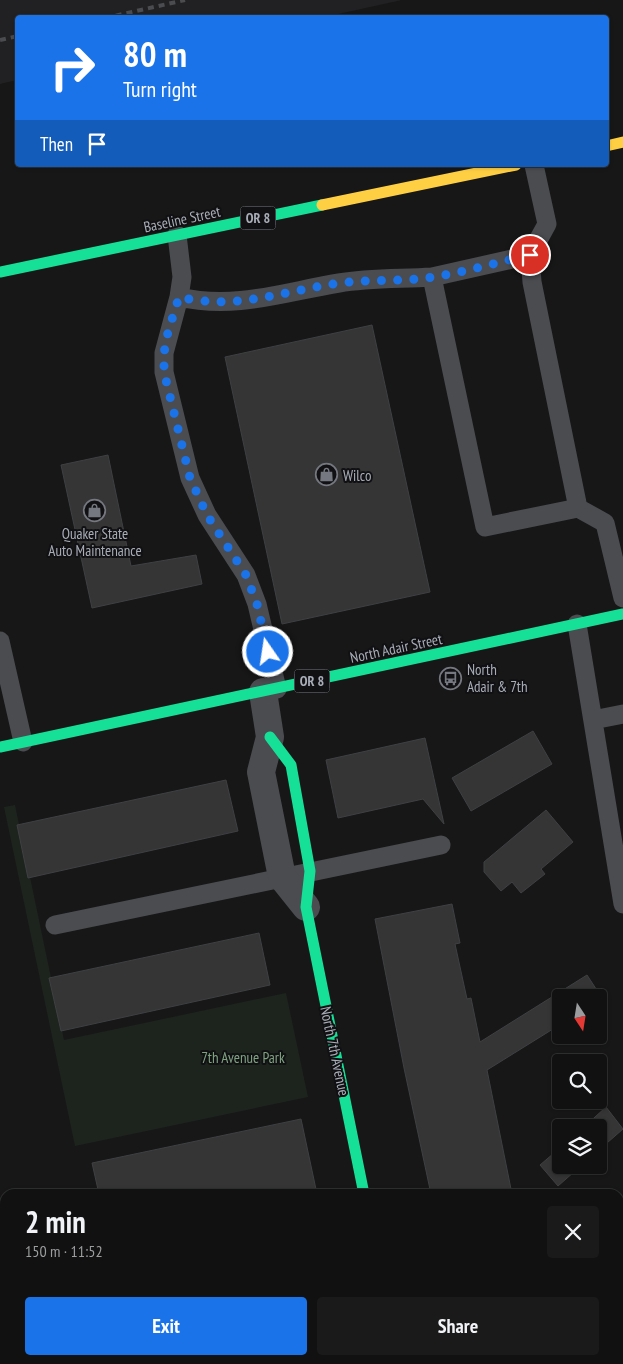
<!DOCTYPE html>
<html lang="en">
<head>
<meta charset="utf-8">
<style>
	body { margin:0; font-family:"PT Sans Narrow",sans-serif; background:#1a1a1a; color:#f1f3f6; height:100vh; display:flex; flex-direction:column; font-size:19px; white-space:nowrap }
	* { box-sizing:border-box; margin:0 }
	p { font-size:16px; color:#9c9d9f }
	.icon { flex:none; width:28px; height:28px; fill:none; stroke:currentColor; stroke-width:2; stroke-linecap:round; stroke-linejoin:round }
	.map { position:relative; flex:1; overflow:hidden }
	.drawer { position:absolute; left:0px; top:1189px; width:624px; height:176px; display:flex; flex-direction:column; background:#111; border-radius:15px 15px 0 0; box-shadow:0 1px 4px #0004,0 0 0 1px #303131 }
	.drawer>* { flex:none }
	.top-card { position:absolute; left:15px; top:15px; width:594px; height:152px; border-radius:5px; box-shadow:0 1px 4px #0004,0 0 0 1px #303131; background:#1a73e8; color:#fff; overflow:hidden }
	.needle { width:32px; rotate:168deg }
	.tools { position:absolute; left:552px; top:989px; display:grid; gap:10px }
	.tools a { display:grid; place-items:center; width:55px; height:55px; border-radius:5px; background:#111; box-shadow:0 1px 4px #0004,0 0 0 1px #303131; font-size:25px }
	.pin { position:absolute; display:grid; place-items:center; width:42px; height:42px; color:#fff; margin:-21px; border:2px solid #fff; border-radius:50%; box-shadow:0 1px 5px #0007 }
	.me { position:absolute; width:55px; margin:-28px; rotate:347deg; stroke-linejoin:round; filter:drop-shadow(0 0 4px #0008) }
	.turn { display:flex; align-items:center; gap:18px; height:105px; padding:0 25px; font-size:22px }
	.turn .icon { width:65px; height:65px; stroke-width:2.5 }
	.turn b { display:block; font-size:35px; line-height:42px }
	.then { display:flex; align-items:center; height:48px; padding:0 25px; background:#0003; gap:10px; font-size:19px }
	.round { display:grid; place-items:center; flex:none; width:52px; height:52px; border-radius:5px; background:#1a1a1a }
	.overview { display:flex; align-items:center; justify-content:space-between; height:85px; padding:0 25px }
	h1 { font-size:30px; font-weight:700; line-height:38px }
	.action { display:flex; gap:10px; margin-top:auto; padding:10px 25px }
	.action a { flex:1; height:58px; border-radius:5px; background:#1a73e8; color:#fff; font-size:20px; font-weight:700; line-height:58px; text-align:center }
	.action a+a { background:#1a1a1a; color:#f1f3f6 }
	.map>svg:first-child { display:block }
	.built { fill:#212123 }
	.green { fill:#1d241e }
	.water { fill:#2a3239 }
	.building { fill:#353536; stroke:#3f4043 }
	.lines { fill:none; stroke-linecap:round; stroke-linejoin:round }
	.lane { stroke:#4b4c50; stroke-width:19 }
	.street { stroke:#4b4c50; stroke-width:28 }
	.fast { stroke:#16e098; stroke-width:11 }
	.slow { stroke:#ffcf43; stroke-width:11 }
	.rail { stroke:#4b4c4f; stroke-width:4; stroke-dasharray:6 5; stroke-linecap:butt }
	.route { stroke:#1a73e8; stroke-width:9; stroke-dasharray:0 16.2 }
	.labels { text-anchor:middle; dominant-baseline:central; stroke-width:4; stroke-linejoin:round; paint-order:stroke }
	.shield { fill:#111113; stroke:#7b7e86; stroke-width:1 }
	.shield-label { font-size:14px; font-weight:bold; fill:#a8adb8 }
	.street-label { font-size:15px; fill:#a8adb8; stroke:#111113 }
	.poi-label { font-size:15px; fill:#a8adb8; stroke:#111113; text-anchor:start }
	.park-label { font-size:15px; fill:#7fa381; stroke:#111113 }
</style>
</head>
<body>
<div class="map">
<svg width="623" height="1364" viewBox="0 0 623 1364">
	<rect width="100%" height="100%" fill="#171717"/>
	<path class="built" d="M0,0h402l-82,18h-302l-1,62 -17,4z"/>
	<path class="green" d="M15,805l49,235 222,-47 22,104 -233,49 -71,-339z"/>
	<path class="water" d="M5,1358v2h20l1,4h-26v-5z"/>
	<path class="building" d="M372,325l58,267 -148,32 -57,-267z
		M108,455l23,111 65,-11 6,29 -110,24 -31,-143z
		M533,731l19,33 -81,47 -19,-33z
		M425,738l19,86 -21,-25 -85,19 -12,-58z
		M226,780l12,51 -210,47 -11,-53z
		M546,810l27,32 -32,27 4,5 -24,19 -9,-11 -11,9 -17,-19v-10z
		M452,904l8,39 -5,1 12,55 4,-1 9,44 107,-67 15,23 -3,2v-2h-38v26l-74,46 25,124h-81l-27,-126 -29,-149z
		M259,933l11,52 -209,46 -12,-53z
		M606,1107l17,22 -24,21v-22h-16z
		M301,1119l16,75h-218l-7,-31z
		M561,1147v18h21l-24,21 -18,-21z"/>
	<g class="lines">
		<path class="lane" d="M534,165l13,59 -17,31 2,27 46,226 27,15 18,75
			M177,235l5,42 -3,20 -15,56v19l26,106 17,37 39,60 11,29 20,85
			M530,255l-98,22 53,250 93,-19
			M179,297c56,13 105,-5 160,-14 30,-5 62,-4 93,-6
			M577,624l46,280
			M0,641l23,101
			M593,720l30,-6
			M55,925l386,-80"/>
		<path class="street" d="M263,692l7,45 -9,35 21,105 24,30
			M398,1360l1,4"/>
		<path class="fast" d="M0,272l322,-67
			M270,737l21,28 19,106 -4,36 58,287
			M0,747l623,-133"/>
		<path class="slow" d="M606,146l17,-4
			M322,205l194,-40"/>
		<path class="rail" d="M105,18l80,-18
			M0,40l18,-4"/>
	</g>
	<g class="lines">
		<path class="route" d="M268,652l-11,-48 -11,-29 -39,-60 -17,-37 -26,-106v-19l4,-21 11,-35c59,14 106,-7 162,-14 31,-4 62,-1 92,-6 33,-5 65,-15 97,-22"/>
	</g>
	<defs>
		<symbol id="shop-ring" viewBox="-11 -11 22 22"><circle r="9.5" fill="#111113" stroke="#757880" stroke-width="1.5"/><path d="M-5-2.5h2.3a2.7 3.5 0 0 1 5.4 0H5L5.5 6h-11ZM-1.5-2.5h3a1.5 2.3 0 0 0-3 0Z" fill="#757880"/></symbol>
		<symbol id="bus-ring" viewBox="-11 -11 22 22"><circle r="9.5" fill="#111113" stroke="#757880" stroke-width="1.5"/><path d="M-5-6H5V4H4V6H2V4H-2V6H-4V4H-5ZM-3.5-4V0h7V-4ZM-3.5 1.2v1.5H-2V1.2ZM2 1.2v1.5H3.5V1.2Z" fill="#757880"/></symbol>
	</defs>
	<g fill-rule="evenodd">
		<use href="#shop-ring" x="314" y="462" width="25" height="25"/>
		<use href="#shop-ring" x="82" y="498" width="25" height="25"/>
		<use href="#bus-ring" x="438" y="666" width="25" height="25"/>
	</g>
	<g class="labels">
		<g class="shield">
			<rect x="240.5" y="206.5" width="35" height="23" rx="4"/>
			<rect x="294.5" y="669.5" width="35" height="23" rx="4"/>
		</g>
		<g class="shield-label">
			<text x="258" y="218">OR 8</text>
			<text x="312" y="681">OR 8</text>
		</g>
		<g class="street-label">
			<text transform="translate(182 219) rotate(-12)">Baseline Street</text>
			<text transform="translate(396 648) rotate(-12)">North Adair Street</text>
			<text transform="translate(335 1051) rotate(78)">North 7th Avenue</text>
		</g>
		<g class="poi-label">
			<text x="343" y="475">Wilco</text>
			<text x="95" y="533" text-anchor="middle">Quaker State<tspan x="95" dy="17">Auto Maintenance</tspan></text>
			<text x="467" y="669">North<tspan x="467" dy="17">Adair &amp; 7th</tspan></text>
		</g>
		<g class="park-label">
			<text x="243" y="1057">7th Avenue Park</text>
		</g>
	</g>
</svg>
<div class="tools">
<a><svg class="needle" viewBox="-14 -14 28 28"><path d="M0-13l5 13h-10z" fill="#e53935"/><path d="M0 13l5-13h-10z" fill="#9c9d9f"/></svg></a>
<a><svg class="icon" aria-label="search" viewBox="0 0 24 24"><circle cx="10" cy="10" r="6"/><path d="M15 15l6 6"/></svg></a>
<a><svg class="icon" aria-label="layers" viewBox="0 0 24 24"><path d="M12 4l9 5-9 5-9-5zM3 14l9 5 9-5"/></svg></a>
</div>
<div class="pin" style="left:530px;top:255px;background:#d93025"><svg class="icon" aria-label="arrive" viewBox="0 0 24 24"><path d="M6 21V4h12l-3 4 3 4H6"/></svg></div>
<svg class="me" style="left:268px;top:652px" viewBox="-20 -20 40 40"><circle r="17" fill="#1a73e8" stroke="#fff" stroke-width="3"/><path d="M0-11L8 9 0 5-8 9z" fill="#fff"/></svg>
<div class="top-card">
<div class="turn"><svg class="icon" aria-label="right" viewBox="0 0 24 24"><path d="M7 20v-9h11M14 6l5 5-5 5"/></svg><div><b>80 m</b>Turn right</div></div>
<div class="then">Then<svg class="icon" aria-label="arrive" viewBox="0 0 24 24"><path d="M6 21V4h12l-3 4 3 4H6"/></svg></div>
</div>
<section class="drawer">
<div class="overview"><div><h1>2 min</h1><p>150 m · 11:52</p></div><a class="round"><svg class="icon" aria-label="close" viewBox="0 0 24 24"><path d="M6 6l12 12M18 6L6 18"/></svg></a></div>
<div class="action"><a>Exit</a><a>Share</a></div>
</section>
</div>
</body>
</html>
